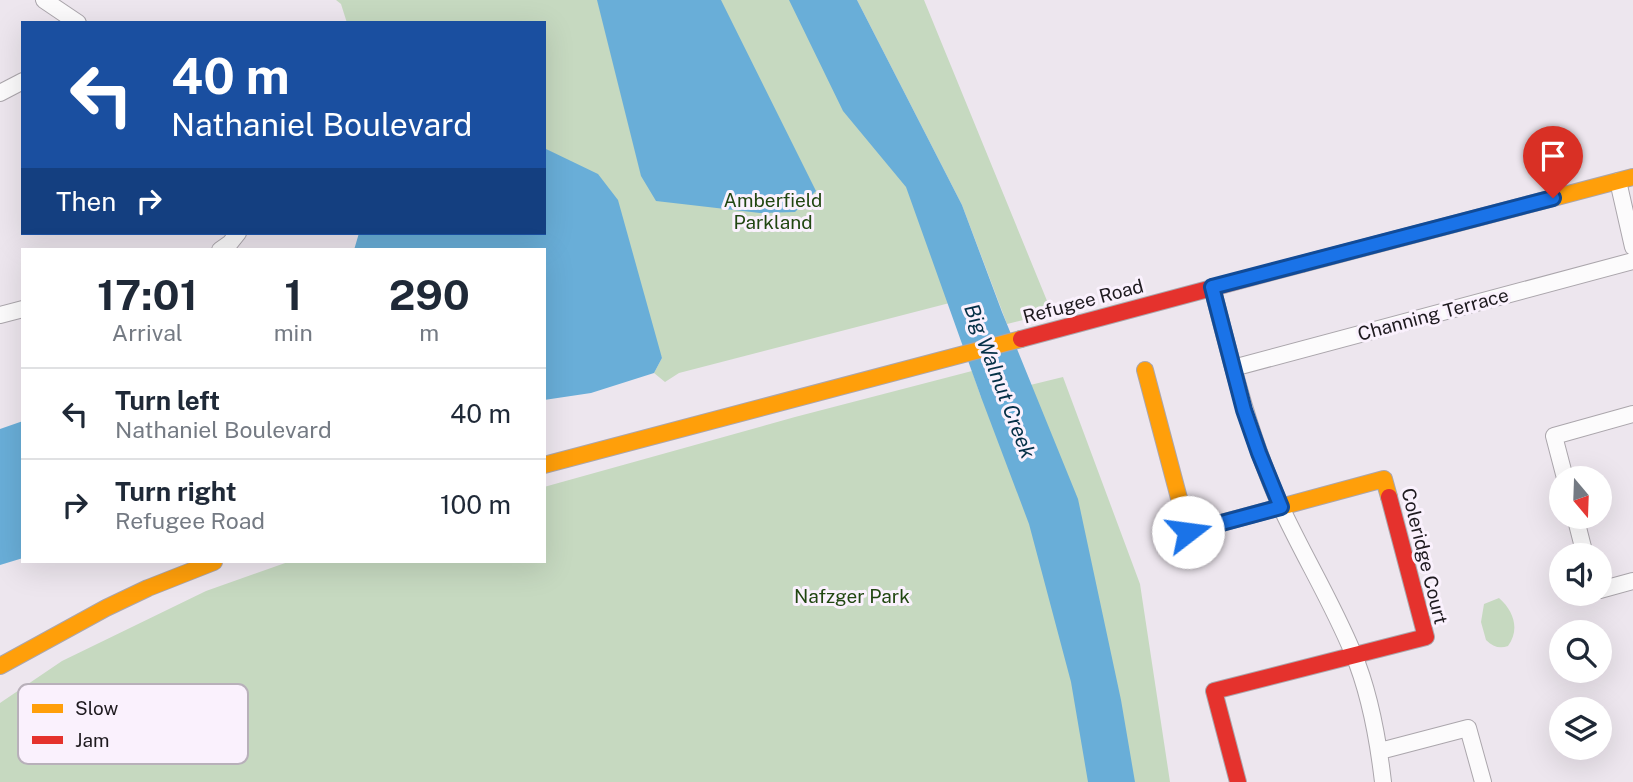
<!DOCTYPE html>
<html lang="en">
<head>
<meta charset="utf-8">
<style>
	body { margin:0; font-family:"Public Sans",sans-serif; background:#f6f6f7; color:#1f2937; height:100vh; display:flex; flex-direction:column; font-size:26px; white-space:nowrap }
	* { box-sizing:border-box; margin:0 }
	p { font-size:23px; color:#747a83 }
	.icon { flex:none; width:38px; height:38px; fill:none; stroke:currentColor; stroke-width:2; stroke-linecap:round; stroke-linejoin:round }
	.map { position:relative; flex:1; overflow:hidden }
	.drawer { position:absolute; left:21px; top:248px; width:525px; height:315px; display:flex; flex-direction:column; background:#fff; border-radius:0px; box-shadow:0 7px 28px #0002 }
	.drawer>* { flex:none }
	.banner { position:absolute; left:21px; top:21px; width:525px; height:214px; border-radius:0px; box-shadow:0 7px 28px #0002; background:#1a4fa0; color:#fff; overflow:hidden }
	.needle { width:46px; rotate:161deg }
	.controls { position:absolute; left:1549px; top:466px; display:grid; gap:14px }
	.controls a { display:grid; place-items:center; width:63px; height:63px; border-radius:50%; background:#fff; box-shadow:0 7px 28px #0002; font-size:35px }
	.pin { position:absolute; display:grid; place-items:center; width:60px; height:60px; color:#fff; margin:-72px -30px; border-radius:50% 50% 50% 0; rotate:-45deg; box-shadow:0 0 7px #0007 }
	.pin .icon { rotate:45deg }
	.me { position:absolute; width:77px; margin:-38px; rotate:75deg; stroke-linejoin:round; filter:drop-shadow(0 0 5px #0008) }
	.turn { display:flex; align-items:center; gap:24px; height:147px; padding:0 35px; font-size:32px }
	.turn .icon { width:91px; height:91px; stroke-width:2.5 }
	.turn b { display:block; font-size:49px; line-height:60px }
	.then { display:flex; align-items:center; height:66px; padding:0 35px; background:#0003; gap:14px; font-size:26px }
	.eta { display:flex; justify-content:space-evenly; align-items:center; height:119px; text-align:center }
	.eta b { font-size:42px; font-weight:700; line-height:49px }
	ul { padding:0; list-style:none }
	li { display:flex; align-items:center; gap:21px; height:91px; padding:0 35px; border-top:2px solid #e0e1e3 }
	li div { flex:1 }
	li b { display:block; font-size:26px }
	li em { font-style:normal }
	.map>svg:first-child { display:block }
	.green { fill:#c6d9c0 }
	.water { fill:#69aed8 }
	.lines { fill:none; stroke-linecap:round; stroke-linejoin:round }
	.street-casing { stroke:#aba6ac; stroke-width:18 }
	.slow-casing { stroke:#aba6ac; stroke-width:18 }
	.jam-casing { stroke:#aba6ac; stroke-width:18 }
	.street { stroke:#fcfbfc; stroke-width:16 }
	.slow { stroke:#ff9f0a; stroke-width:16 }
	.jam { stroke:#e5322d; stroke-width:16 }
	.route-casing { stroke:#114b97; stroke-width:18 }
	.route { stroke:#1a73e8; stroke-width:12 }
	.labels { text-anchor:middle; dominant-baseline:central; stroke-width:6; stroke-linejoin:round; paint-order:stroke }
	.park-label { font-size:19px; fill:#214711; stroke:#faf1fd }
	.street-label { font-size:19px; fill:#1e1a1f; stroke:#faf1fd }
	.water-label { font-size:21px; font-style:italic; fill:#043047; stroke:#faf1fd }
	.key { fill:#faf1fd; stroke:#b8b0ba; stroke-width:2 }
	.key-label { font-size:19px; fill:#1e1a1f }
</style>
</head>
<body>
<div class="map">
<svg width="1633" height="782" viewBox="0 0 1633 782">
	<rect width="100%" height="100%" fill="#ede6ee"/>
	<path class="green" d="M336,0h482l147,299 -286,74 -14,9 -11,-9 8,-15 -104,-202 -14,-8v-125h-197l-6,-19z
		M857,0h67l128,313 -45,11 -45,-119z
		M972,371l9,26 82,-20 77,207 30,198h-1170v-79l62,-42 144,-70 82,-29h256v-75l251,-70z
		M1499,598c15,13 21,32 9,48 -8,3 -15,1 -22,-6l-5,-18 3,-18z"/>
	<path class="water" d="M597,0h124l95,191 -21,21 -35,1 -104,-12 -15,-25z
		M789,0h68l105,205 40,107 76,187 43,201 14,82h-47l-17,-100 -42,-158 -48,-127 -75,-210 -63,-76z
		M544,148l54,26 20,26 44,158 -8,15 -63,20 -47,7v-150h-190l5,-17h185z
		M23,421v137l-23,7v-136z"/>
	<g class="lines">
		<defs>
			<path id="street" d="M44,0l34,23
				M0,93l23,-12
				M1618,181l15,66
				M220,250l10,-7 8,-10
				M1212,287c19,74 37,148 68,218 23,50 52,97 73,148 17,40 25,86 30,129
				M0,315l23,-6
				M1233,368l400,-107
				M1565,478l-11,-42 79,-22
				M1575,516l10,39
				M1600,590l33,-9
				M1380,751l88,-23 15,54"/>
			<path id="slow" d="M1302,264l331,-87
				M1145,370l43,162 196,-53 5,18
				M544,465l477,-126
				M0,666l106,-58 42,-20 66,-26"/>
			<path id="jam" d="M1021,339l281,-75
				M1238,782l-24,-91 212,-54 -37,-140"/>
		</defs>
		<use href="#street" class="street-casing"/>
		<use href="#slow" class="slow-casing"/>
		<use href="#jam" class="jam-casing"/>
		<use href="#street" class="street"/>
		<use href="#slow" class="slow"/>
		<use href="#jam" class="jam"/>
	</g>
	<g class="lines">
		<defs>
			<path id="route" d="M1188,532l93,-25 -22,-54 -15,-43 -32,-123 341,-89"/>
		</defs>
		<use href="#route" class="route-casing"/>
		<use href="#route" class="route"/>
	</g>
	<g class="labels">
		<g class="park-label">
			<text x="773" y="200">Amberfield<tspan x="773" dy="22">Parkland</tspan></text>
			<text x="852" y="596">Nafzger Park</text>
		</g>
		<g class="street-label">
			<text transform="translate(1083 301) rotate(-15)">Refugee Road</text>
			<text transform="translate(1433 314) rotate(-15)">Channing Terrace</text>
			<text transform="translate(1425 556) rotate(76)">Coleridge Court</text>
		</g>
		<g class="water-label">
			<text transform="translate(1000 381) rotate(69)">Big Walnut Creek</text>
		</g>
	</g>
	<rect x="18" y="684" width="230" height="80" rx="10" class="key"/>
	<rect x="32" y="704" width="31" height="9" fill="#ff9f0a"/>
	<rect x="32" y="736" width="31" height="8" fill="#e5322d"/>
	<g class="key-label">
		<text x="75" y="715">Slow</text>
		<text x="75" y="747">Jam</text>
	</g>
</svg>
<div class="controls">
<a><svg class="needle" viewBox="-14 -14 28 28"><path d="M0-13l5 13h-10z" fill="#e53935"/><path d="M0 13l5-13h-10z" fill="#747a83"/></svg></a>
<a><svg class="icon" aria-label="sound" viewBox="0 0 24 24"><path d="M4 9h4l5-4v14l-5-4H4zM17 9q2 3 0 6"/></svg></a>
<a><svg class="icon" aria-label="search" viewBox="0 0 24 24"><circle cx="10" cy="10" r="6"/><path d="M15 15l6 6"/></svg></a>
<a><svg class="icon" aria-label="layers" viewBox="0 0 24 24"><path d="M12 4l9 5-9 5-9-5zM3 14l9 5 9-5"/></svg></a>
</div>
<div class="pin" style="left:1553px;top:198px;background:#d93025"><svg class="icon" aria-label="arrive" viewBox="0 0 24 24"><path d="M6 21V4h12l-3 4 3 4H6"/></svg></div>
<svg class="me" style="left:1188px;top:532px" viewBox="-20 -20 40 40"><circle r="19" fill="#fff"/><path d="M0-13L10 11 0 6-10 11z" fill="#1a73e8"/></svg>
<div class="banner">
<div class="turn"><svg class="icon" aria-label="left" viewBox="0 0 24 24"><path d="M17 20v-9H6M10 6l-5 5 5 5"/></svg><div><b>40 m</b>Nathaniel Boulevard</div></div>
<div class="then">Then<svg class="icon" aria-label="right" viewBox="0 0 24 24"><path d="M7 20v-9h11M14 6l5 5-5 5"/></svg></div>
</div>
<section class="drawer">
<div class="eta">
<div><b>17:01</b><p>Arrival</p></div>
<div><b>1</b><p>min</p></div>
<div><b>290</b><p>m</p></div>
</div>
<ul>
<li><svg class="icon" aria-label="left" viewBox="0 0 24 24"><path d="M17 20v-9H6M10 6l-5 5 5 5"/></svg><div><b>Turn left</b><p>Nathaniel Boulevard</p></div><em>40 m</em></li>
<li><svg class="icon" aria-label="right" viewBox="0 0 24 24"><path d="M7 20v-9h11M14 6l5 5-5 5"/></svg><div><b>Turn right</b><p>Refugee Road</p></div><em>100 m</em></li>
</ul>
</section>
</div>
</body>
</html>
